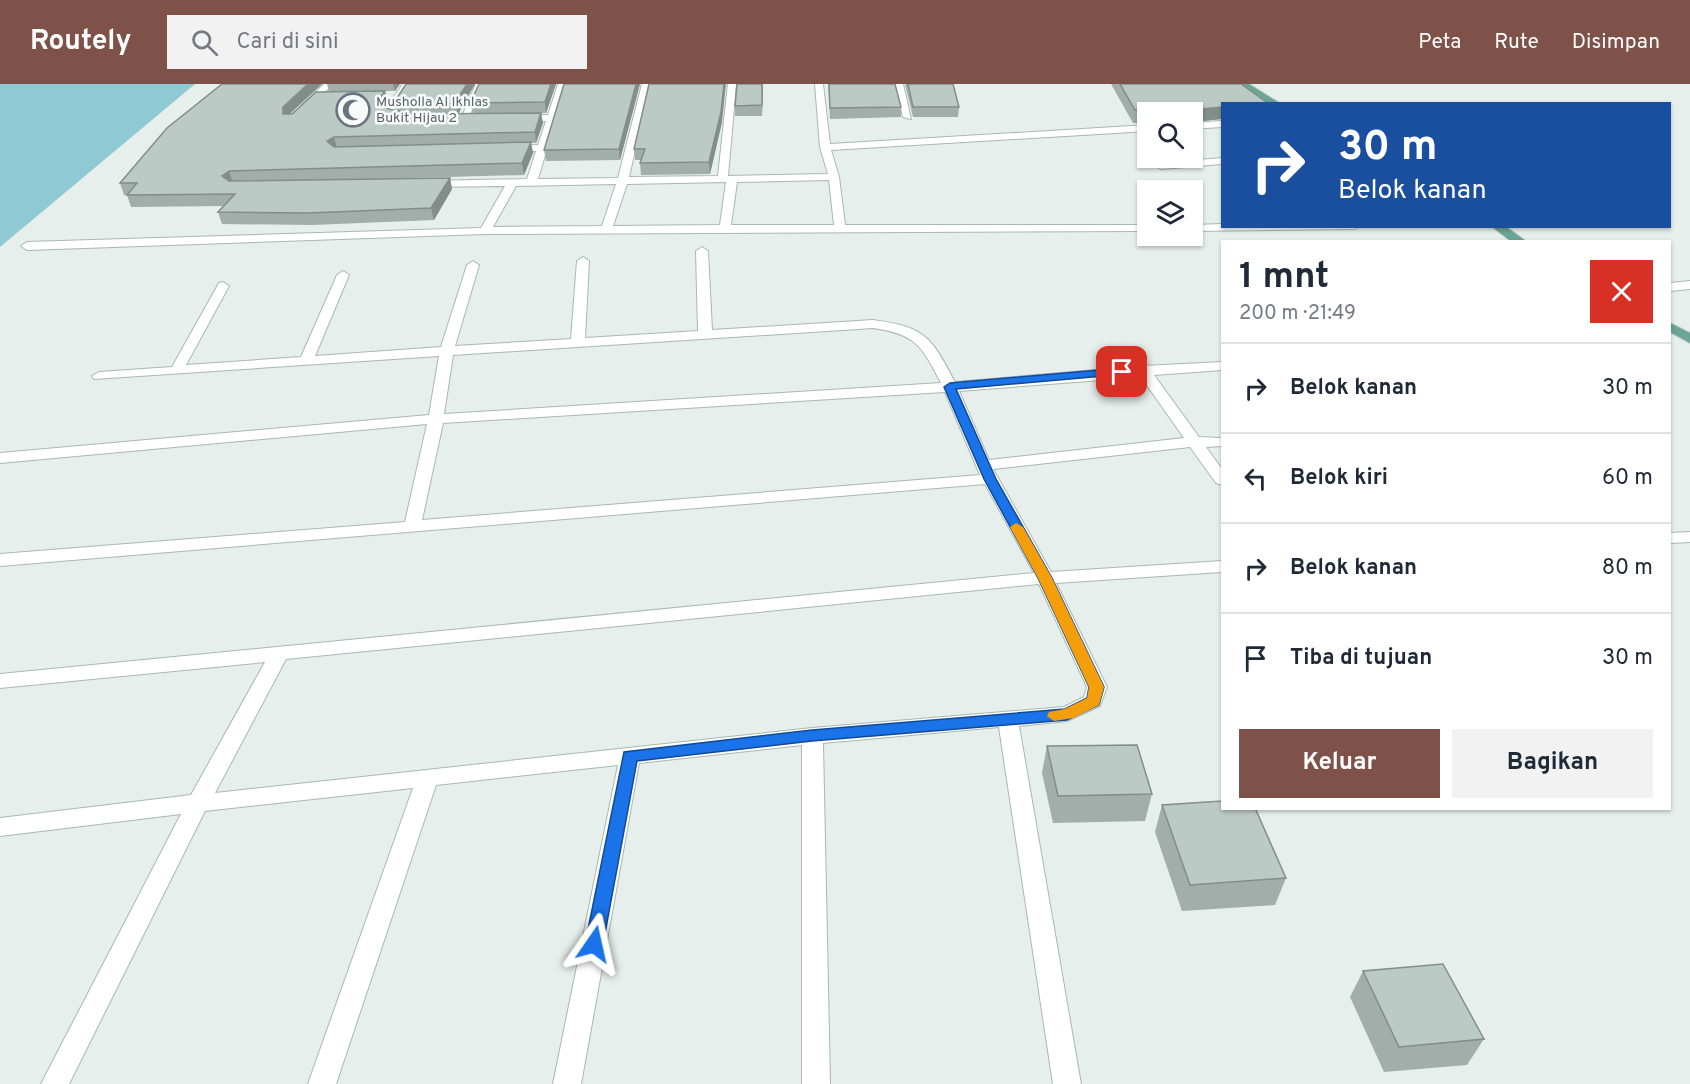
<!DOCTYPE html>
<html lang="id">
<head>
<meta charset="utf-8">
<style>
	body { margin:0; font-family:Overpass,sans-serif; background:#f2f2f3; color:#1f2937; height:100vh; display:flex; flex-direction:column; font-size:22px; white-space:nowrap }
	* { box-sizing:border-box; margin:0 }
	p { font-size:20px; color:#747a83 }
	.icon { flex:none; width:33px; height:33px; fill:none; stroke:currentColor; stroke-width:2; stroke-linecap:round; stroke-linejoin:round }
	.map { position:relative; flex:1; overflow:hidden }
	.panel { position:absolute; left:1221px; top:156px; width:450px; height:570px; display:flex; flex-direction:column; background:#fff; border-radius:0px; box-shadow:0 2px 4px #0004 }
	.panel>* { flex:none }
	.top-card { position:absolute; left:1221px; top:18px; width:450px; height:126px; border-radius:0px; box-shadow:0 2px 4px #0004; background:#1a4fa0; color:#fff; overflow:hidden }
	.buttons { position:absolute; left:1137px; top:18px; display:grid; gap:12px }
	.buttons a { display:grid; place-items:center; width:66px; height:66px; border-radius:0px; background:#fff; box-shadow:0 2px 4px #0004; font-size:30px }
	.pin { position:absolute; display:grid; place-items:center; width:51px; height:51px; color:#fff; margin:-26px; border-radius:12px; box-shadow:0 3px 9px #0006 }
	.me { position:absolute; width:66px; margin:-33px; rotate:11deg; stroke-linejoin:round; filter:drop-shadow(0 0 4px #0008) }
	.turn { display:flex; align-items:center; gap:21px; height:126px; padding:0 18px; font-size:27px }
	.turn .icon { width:78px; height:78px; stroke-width:2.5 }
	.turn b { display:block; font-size:42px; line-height:51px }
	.round { display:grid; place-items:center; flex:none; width:63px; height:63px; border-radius:0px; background:#f2f2f3 }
	.headline { display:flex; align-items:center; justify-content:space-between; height:102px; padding:0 18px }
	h1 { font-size:36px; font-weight:700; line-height:45px }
	.button { display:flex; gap:12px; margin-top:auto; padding:12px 18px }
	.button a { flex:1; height:69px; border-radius:0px; background:#7f5249; color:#fff; font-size:24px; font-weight:700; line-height:69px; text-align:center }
	.button a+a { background:#f2f2f3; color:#1f2937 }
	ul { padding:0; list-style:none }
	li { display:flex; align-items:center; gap:18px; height:90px; padding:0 18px; border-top:2px solid #e0e1e3 }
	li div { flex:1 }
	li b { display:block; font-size:22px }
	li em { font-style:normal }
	header { display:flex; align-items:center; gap:36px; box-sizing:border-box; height:84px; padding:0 30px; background:#7f5249; color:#fff }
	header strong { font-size:28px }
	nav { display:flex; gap:33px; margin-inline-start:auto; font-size:21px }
	.search { width:420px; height:54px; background:#f2f2f3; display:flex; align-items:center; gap:15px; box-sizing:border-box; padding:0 21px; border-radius:0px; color:#747a83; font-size:22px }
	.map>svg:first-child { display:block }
	.water { fill:#8ec9d4 }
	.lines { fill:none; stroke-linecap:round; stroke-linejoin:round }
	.minor-casing { stroke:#a8b8b2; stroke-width:2 }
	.major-casing { stroke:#c2cac8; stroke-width:2 }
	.minor { fill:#fff; fill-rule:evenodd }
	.major { fill:#6aa596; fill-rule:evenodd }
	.wall { fill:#a1aea9 }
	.shaded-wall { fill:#838d89 }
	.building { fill:#bbcac4; stroke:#838d89; stroke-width:1.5 }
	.route { fill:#1a73e8; stroke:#114b97; stroke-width:1.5 }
	.slow { fill:#f59e0b }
	.labels { text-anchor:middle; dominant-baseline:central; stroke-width:5; stroke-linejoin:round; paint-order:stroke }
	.far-worship-label { font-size:14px; fill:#5b616d; stroke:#f7fbf9; text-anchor:start }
</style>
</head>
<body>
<header>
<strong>Routely</strong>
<div class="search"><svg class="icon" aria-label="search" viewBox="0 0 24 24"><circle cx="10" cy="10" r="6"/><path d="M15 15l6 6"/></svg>Cari di sini</div>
<nav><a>Peta</a><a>Rute</a><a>Disimpan</a></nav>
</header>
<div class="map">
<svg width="1690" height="1000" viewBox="0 0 1690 1000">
	<rect width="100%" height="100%" fill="#e6efeb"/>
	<path class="water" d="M0,0h195l-195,163z"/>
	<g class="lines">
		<defs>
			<path id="minor" d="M324,0h9l-27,27h-6v-4z
				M403,0h9l-18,26 1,3 14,4 2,2 -5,3 -18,-5 -4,-7z
				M476,0h8l-16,35 -8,2z
				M558,0h8l-28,95 80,-1 24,-94h8l-21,93 89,-1 10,-92h8l-8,92 100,-2 -8,-27 -5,-63h8l7,60 318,-19v6l-317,19 8,27 6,48h303v6l-663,3 -458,16 -6,-4 6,-4 454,-14 24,-42 -79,1 -5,-3 5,-3 101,-2 9,-28 -26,1 -5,-3 5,-3 28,-1 8,-24h-28l-5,-3 5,-3h30zM829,96l5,45h-103l6,-43zM726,98l-6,43 -107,1 14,-42zM616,100l-14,42 -109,1 23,-41z
				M895,0h8l8,35 -8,-2z
				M1222,37v6l-30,2v-6z
				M1222,74v6l-61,5 -5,-3 5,-3z
				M1222,140v2h138l-5,3 -163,2v-6z
				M702,163l6,4 4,79 161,-10c53,7 58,17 82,62l188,-16 79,-4v8l-68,5 45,62 23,1v8l-16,1 16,22v16l-6,-2 -26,-36 -197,22 58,103 171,-11v11l-166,11 51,104 -7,19 -33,15 -48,5 62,358h-28l-54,-357 -176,16 7,341h-28v-339l-163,18 -58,321h-28l65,-319 -182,20 -100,299h-28l105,-296 -208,23 -136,273h-28l140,-270 -181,22v-18l191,-23 74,-133 -265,26v-14l1034,-101 -49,-89 -985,82v-12l405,-32 22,-98 -427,39v-10l429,-38 10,-59 -345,23 -2,-3 7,-4 73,-5 47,-84 4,-1 6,4 -43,79 115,-8 36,-82 6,-4 6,4 -34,81 126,-9 26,-82 6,-4 6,4 -24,81 116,-7 6,-78 6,-4 6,4 -4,77 113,-7 -2,-80zM873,244c43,6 49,18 68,55l-497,31 9,-59zM1141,293l43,61 -195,22 -30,-69zM945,308l35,83 -558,45 21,-97zM1039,500l48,103 -3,10 -20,10 -252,21 -597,65 71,-134z
				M1690,197v8l-20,2v-8z
				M1690,448v10l-20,1v-10z"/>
			<path id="major" d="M1239,0h10l32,20h-11z
				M1491,142h14l22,16h-15z
				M1670,239l20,10v10l-20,-11z"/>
		</defs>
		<use href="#minor" class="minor-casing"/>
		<use href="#major" class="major-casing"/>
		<use href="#minor" class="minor"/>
		<use href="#major" class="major"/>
	</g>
	<path class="wall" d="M222,0h100l-32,30h2l37,-22 -2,-8h73l-5,7h-10l2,10 -3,6 1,1 12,3 -2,-10 80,-17 -17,30h15l-3,-11 86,-19 -10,29h-5l2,10 -7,20h-5l2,10 -9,22 -152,4 78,-1 2,11 -18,31 -122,5 -90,-1 -4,-12 5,-6 -92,1 -4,-12h-3l-4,-12z
		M564,0h76l-20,76 -74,1 -2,-11z
		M737,0h26l-1,32h-27v-10z
		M828,0h67l6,23v10l-71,2z
		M905,0h48l6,23 -1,10h-45z
		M1111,0h130l-19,20v16v-1l-30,3v-10h-44v11h-15z
		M722,38l-12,52 -69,1 -1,-12 1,-3h-6l-1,-11z
		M1047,662l105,48 -7,27 -92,2 -11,-50z
		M1162,721l124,73 -11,27 -93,6 -27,-79z
		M1363,887l121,68 -17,26 -83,7 -34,-75z"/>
	<path class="shaded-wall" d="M308,0h14l-36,33 -3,-3v-7z
		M393,0h7l-5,7z
		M467,0h8l-17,30 -3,-11z
		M551,0h5l-10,29 -1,-11z
		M636,0h4l-20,76 -1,-11z
		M724,0h2l-4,38 -12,52 -1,-12z
		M762,0h1l-1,32z
		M385,7l2,10 -4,8 -3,-11z
		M1222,23v12l-30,3v-12z
		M541,29l2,10 -7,20 -1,-11z
		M334,53l3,11 -7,4 -3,-11z
		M531,58l2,11 -9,22 -2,-12z
		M229,87l4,12 -7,4 -4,-11z
		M450,94l2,11 -18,31 -3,-12z"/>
	<path class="building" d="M222,0h86l-25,23v7h9l24,-22 69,-1 -5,7 5,10 27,6 129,-1 -6,19 -201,5 -7,4 7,6 197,-5 -9,21 -293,8 -7,5 7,5 221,-3 -19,30 -123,5 -90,-1 17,-18 -108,1 10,-12h-17l47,-55z
		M406,0h61l-12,19 -42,1 -18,-3z
		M479,0h72l-6,18 -75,1z
		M564,0h72l-17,65 -75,1z
		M649,0h75l-3,28 -12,50 -69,1 5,-14h-11z
		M737,0h25v21l-27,1z
		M829,0h66l6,23 -71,1z
		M908,0h45l6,23h-46z
		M1120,0h121l28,20h-47v3l-30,3h-57z
		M1137,661l15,49 -94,2 -11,-50z
		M1222,717v7h33l31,70 -96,7 -28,-80z
		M1443,880l41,75 -85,8 -36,-76z"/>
	<path class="route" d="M1122,284l5,4 -1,2 -170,15 40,90 56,99 52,109 -5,18 -32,15 -255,21 -175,20 -34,183 -2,5 -7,3 -6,-3 -3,-5 39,-192 188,-22 253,-21 22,-11 2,-11 -51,-109 -54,-99 -40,-92 6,-4z"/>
	<path class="slow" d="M1016,439l7,4 29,51 52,109 -5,18 -26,13 -19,3 -7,-5 2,-4 16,-3 22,-11 2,-11 -51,-109 -28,-51z"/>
	<defs>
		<symbol id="mosque-ring" viewBox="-11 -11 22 22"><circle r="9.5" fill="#f7fbf9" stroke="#6b7280" stroke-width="1.5"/><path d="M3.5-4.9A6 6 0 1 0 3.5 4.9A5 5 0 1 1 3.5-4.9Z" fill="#6b7280"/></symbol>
	</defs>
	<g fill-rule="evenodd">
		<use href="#mosque-ring" x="334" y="7" width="38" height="38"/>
	</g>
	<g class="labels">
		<g class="far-worship-label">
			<text x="376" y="18">Musholla Al Ikhlas<tspan x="376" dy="16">Bukit Hijau 2</tspan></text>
		</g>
	</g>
</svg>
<div class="buttons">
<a><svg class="icon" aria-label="search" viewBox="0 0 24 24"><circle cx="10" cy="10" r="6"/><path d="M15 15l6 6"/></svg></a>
<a><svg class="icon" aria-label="layers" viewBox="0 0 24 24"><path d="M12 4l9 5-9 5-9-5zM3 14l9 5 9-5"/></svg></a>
</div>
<div class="pin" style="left:1122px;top:288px;background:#d93025"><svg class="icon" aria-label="arrive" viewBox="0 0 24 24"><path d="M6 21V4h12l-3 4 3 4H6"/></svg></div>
<svg class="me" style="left:594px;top:860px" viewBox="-20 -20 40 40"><path d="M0-17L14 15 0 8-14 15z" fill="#1a73e8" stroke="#fff" stroke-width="4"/></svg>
<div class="top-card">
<div class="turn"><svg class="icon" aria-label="right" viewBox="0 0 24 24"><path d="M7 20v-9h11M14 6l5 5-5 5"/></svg><div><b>30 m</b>Belok kanan</div></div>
</div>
<section class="panel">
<div class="headline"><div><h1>1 mnt</h1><p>200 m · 21:49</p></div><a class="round" style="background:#d93025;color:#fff"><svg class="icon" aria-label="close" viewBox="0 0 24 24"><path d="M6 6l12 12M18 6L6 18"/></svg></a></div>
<ul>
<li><svg class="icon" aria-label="right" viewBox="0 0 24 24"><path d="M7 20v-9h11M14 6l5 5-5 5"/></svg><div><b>Belok kanan</b></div><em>30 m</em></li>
<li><svg class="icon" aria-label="left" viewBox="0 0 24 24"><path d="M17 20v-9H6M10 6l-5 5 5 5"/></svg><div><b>Belok kiri</b></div><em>60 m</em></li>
<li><svg class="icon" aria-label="right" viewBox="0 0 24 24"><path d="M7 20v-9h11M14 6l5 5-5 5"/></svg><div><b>Belok kanan</b></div><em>80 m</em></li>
<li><svg class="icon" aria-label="arrive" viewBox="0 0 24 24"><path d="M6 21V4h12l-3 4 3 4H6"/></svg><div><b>Tiba di tujuan</b></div><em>30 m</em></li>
</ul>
<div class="button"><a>Keluar</a><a>Bagikan</a></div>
</section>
</div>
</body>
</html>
